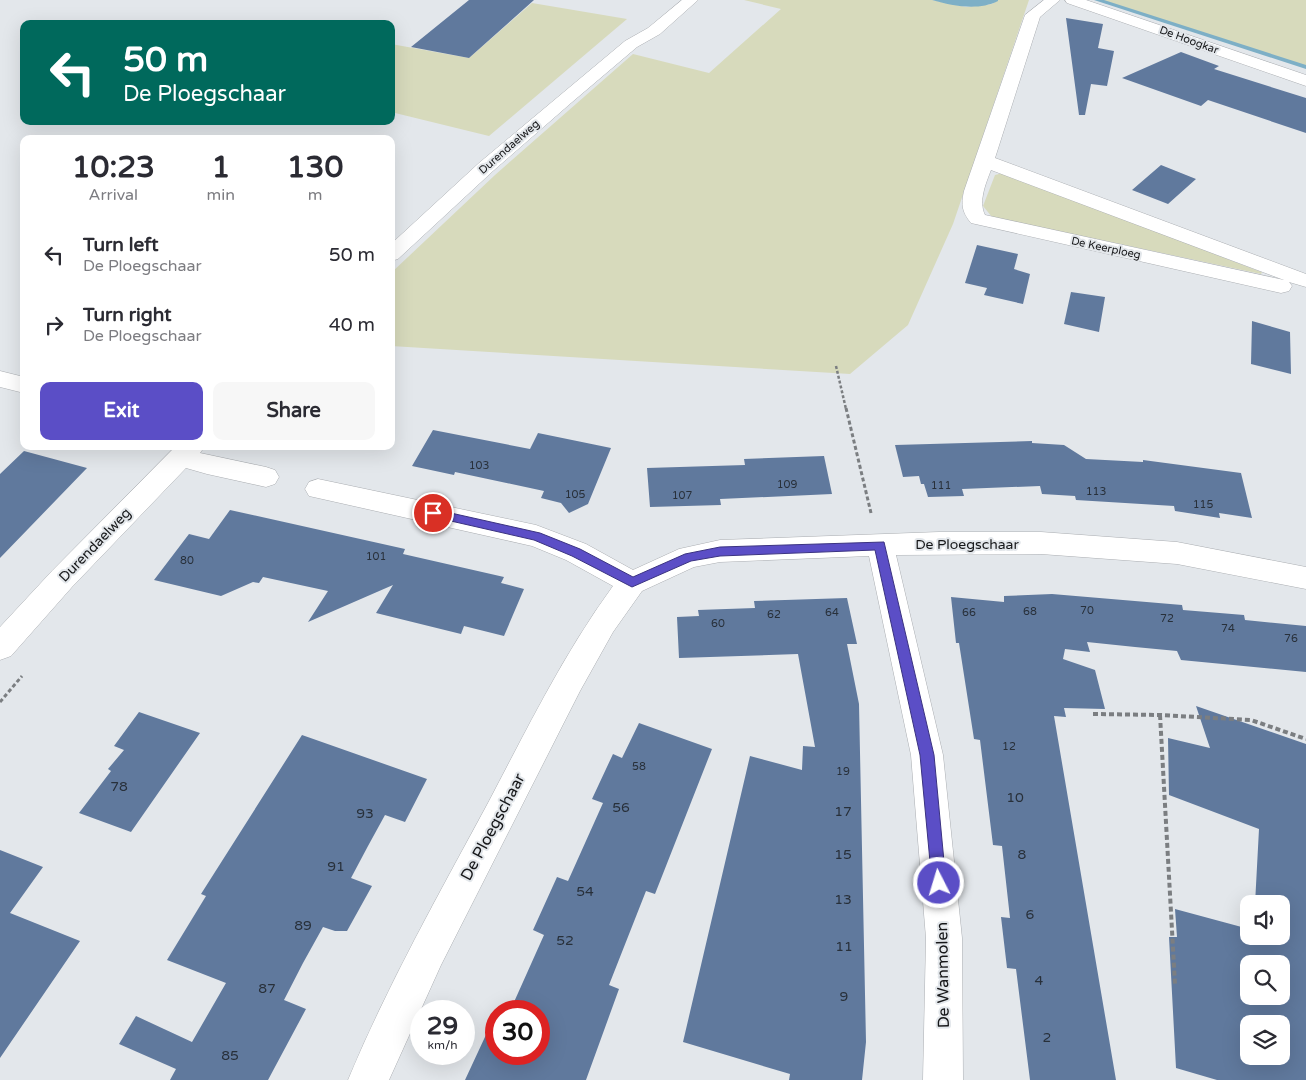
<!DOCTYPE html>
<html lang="en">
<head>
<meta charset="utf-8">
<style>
	body { margin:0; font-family:"Varela Round",sans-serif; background:#f7f7f7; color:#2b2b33; height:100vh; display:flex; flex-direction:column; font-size:19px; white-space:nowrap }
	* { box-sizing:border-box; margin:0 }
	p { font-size:16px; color:#7c7c81 }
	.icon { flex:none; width:28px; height:28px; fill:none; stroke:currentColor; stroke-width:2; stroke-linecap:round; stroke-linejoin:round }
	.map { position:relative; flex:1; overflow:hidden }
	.sheet { position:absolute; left:20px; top:135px; width:375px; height:315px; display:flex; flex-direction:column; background:#fff; border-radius:10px; box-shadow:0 5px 20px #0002 }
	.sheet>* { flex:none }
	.guide { position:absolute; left:20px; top:20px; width:375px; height:105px; border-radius:10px; box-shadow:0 5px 20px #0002; background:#00695c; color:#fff; overflow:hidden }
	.fabs { position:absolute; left:1240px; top:895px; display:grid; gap:10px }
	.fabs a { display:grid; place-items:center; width:50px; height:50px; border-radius:10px; background:#fff; box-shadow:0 5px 20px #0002; font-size:25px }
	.speed { position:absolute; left:410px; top:1000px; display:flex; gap:10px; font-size:25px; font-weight:700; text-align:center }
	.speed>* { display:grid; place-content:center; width:65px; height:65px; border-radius:50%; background:#fff; box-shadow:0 5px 20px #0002; line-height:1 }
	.speed small { font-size:12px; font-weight:400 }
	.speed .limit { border:8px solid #d22; background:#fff; color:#111 }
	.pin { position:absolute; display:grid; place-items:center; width:42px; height:42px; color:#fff; margin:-21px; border:2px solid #fff; border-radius:50%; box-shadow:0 1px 5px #0007 }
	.me { position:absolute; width:55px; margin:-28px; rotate:355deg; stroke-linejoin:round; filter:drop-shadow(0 0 4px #0008) }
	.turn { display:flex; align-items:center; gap:18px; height:105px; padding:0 20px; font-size:22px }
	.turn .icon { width:65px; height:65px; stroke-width:2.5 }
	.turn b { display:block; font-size:35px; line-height:42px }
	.eta { display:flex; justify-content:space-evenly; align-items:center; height:85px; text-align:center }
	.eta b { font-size:30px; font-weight:700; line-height:35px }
	.action { display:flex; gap:10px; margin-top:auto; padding:10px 20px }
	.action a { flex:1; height:58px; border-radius:10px; background:#5b4ec6; color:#fff; font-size:20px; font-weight:700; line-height:58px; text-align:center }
	.action a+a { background:#f7f7f7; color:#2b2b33 }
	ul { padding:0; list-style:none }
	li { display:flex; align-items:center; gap:15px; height:70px; padding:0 20px }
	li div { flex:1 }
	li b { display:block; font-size:19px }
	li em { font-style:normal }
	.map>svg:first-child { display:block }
	.green { fill:#d7dabc }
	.water { fill:#7dafc6 }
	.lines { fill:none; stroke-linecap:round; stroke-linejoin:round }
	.stream { fill:#7dafc6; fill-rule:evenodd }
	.building { fill:#60799d; fill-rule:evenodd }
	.minor-casing { stroke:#abaeb2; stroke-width:1 }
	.path-far2 { stroke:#7b7e81; stroke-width:2.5; stroke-dasharray:3 2; stroke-linecap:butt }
	.path-far1 { stroke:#7b7e81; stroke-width:3; stroke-dasharray:4 2.5; stroke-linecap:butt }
	.path { stroke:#7b7e81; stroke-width:4; stroke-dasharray:5 3; stroke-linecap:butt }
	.minor { fill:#fff; fill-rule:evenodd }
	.route { fill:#5b4ec6; stroke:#3b3381 }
	.labels { text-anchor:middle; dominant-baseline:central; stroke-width:4; stroke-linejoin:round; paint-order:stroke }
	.far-street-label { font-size:11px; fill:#161719; stroke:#e3e7eb }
	.number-label { font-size:11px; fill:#28303a }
	.street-label { font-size:14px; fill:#161719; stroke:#e3e7eb }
	.near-number-label { font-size:14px; fill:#28303a }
	.near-street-label { font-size:16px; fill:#161719; stroke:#e3e7eb }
</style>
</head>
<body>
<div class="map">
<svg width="1306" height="1080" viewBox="0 0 1306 1080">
	<rect width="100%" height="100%" fill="#e3e7eb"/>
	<path class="green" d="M744,0h188l34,7 26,-3 6,-4h31l-76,224 -45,101 -58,49 -459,-28v-73l104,-98 138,-121 76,19 72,-64z
		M1102,0h204v67z
		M532,3l95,16 -138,117 -98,-24v-68l78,14z
		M999,174h8l249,96 6,2 -1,2 -269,-57 -9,-11 12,-31z"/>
	<path class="water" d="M932,0h66v1c-20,10 -45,5 -66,-1z"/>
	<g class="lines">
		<path class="stream" d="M1094,0h10l202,65v4z"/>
	</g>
	<path class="building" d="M469,0h65l-65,58 -58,-11z
		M1066,18l37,6 -5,24 16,3 -7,35 -16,-2 -6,31h-6z
		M1181,52l38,14 -5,3 92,29v35l-98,-33 -7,6 -79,-28z
		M1161,165l35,14 -28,25 -36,-14z
		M977,245l41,9 -4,15 16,5 -7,30 -39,-9 3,-7 -22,-5z
		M1071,292l34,5 -6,35 -35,-8z
		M1252,321l38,11 1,42 -40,-10z
		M433,430l97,19 8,-16 73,15 -23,56 -19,9 -8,-10 -20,-5 3,-7 -89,-19 -1,3 -42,-9z
		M1032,441v2l32,2 22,14 57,3v-2l98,13 11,45 -33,-5 1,5 -45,-7 -1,-5 -98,-6 -1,-4 -33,-2 -2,-8 -78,3 2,7 -36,1 -4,-13h-3l-2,-8 -16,1 -8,-32z
		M24,451l63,17 -87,90v-84z
		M824,456l8,38 -112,5 1,6 -71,2 -3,-39 98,-3 -1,-6z
		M230,510l175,39 -2,5 101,23 -3,6 23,6 -20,47 -40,-10 -3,8 -85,-21 17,-28 -85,37 20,-31 -65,-14 -4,6 -6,-1 -32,14 -67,-16 35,-46 20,5z
		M1052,594l130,11 1,5 61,5 1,5 61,6v46l-125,-12 -4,-9 -42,-4 -48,-5 3,10 -25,-3 -2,10 32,11 10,39 -41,-1 2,9 -12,-1 62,364h-86l-14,-111 -9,-1 -6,-51 9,1 -8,-72 -9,-1 -13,-105 -6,-1 -15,-96h-3l-5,-46 53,5v-6z
		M847,598l10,46h-10l12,60 7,338 -4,38h-73l1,-6 -107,-32 67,-286 52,14 1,-24 12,1 -17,-93 -119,4 -2,-41 22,-1 -1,-6 57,-2 -1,-7z
		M1196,706l110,38v336h-89l-41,-12 -7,-131h8l-2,-28 74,20v7h32v-32h-26l4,-75 -90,-34 -1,-57 42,10zM1249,964h32v32h-32zM1249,1024h32v32h-32z
		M139,712l61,21 -69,99 -52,-19 32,-42 -3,-2 16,-19 -10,-4z
		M639,723l73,26 -57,145 -9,-3 -37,94 10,4 -33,91h-121l26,-56 5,2v28h43v-43h-29l34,-76 -11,-5 24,-53 11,4 35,-78 -11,-4 21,-45 9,4z
		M302,735l125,44 -22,43 -20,-7 -17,31 -17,32 21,8 -25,45h-12l-12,-4 -20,36 -19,37 22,9 -38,71h-98l6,-11 -57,-25 17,-28 56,26 34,-59 -59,-23 39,-64 -5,-2z
		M0,850l43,17 -33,46 70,28 -80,117z"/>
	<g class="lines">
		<defs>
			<path id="minor" d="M682,0h16l-38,34 -23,13 -66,56 -78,68 -95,88 -7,2v-17l88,-81 146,-122 23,-13z
				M1044,0h16l-20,17 -45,141 311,116v13l-17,-5 3,4 -3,5 -8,2 -310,-70c-9,-11 -10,-18 -7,-32l61,-176zM991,170l293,110 -299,-65c-7,-14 1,-32 6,-45z
				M1065,0h21l220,75v11l-239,-83z
				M0,371l24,6v16l-24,-6z
				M176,446h29l-5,7 66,14 9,3 4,7 -4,7 -9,3 -59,-13 -21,-6 -114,119 -61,69 -11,4v-33l52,-56z
				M318,479l218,46 50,19 47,26 46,-21 41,-9 219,-8h102l136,10 129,25v22l-129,-25 -136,-10 -145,1 47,200 19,183 1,142h-40l3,-142 -15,-183 -42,-199 -149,6 -26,5 -52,24 -29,41 -33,59 -139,274 -52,115h-41c40,-96 91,-186 140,-277 39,-74 76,-150 125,-217l-47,-26 -34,-14 -223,-50 -4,-7 4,-7z"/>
		</defs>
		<use href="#minor" class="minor-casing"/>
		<path class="path-far2" d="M836,366l10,43"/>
		<path class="path-far1" d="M846,408l25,105
			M0,702l22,-26"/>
		<path class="path" d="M1093,714l67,1 91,5 55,19
			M1160,715l15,269"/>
		<use href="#minor" class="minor"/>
	</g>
	<path class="route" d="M433,509l107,24 40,16 53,28 52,-23 35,-7 164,-5 50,213 12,128 -2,5 -5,2 -5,-2 -2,-5 -12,-128 -45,-205 -155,6 -29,5 -59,26 -60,-31 -38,-16 -105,-24 -2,-3z"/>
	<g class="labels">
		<g class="far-street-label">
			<text transform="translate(1189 40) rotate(20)">De Hoogkar</text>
			<text transform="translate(509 147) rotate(-41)">Durendaelweg</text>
			<text transform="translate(1106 248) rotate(12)">De Keerploeg</text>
		</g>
		<g class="number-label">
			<text x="479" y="465">103</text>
			<text x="787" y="484">109</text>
			<text x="941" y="485">111</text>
			<text x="1096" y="491">113</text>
			<text x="575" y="494">105</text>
			<text x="682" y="495">107</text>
			<text x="1203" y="504">115</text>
			<text x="376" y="556">101</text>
			<text x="187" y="560">80</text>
			<text x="1087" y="610">70</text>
			<text x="1030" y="611">68</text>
			<text x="832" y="612">64</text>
			<text x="969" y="612">66</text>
			<text x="774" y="614">62</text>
			<text x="1167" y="618">72</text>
			<text x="718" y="623">60</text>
			<text x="1228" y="628">74</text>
			<text x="1291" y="638">76</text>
			<text x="1009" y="746">12</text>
			<text x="639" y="766">58</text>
			<text x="843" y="771">19</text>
		</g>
		<g class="street-label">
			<text x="967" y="544">De Ploegschaar</text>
			<text transform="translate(95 545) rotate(-46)">Durendaelweg</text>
		</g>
		<g class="near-number-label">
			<text x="119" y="786">78</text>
			<text x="1015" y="797">10</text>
			<text x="621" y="807">56</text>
			<text x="843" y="811">17</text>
			<text x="365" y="813">93</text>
			<text x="843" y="854">15</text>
			<text x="1022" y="854">8</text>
			<text x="336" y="866">91</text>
			<text x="585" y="891">54</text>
			<text x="843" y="899">13</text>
			<text x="1030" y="914">6</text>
			<text x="303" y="925">89</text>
			<text x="565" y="940">52</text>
			<text x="844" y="946">11</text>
			<text x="1039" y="980">4</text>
			<text x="267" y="988">87</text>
			<text x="844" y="996">9</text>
			<text x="1047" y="1037">2</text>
			<text x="230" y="1055">85</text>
		</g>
		<g class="near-street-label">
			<text transform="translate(493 827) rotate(-62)">De Ploegschaar</text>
			<text transform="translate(943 975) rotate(-91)">De Wanmolen</text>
		</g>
	</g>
</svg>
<div class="fabs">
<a><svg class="icon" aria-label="sound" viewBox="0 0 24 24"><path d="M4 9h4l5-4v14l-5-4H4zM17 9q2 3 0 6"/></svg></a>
<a><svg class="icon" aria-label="search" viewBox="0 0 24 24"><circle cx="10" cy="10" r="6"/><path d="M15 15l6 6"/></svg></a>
<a><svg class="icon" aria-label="layers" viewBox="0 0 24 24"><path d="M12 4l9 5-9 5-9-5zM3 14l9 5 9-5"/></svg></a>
</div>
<div class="speed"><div>29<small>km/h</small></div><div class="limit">30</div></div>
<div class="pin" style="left:433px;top:513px;background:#d93025"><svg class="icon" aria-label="arrive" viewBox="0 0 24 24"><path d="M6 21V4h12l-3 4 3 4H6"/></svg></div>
<svg class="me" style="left:939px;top:883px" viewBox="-20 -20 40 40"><circle r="17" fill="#5b4ec6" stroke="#fff" stroke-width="3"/><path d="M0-11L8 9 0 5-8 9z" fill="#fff"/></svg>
<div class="guide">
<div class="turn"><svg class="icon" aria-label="left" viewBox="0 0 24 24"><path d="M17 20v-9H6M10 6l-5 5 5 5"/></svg><div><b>50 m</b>De Ploegschaar</div></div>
</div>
<section class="sheet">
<div class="eta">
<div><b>10:23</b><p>Arrival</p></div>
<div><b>1</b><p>min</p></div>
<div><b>130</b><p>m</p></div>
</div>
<ul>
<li><svg class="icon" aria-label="left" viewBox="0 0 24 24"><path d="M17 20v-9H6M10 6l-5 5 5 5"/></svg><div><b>Turn left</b><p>De Ploegschaar</p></div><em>50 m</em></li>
<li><svg class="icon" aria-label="right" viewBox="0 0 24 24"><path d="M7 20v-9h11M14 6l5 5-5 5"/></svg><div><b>Turn right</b><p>De Ploegschaar</p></div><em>40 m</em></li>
</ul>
<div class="action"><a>Exit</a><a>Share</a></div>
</section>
</div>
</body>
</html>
